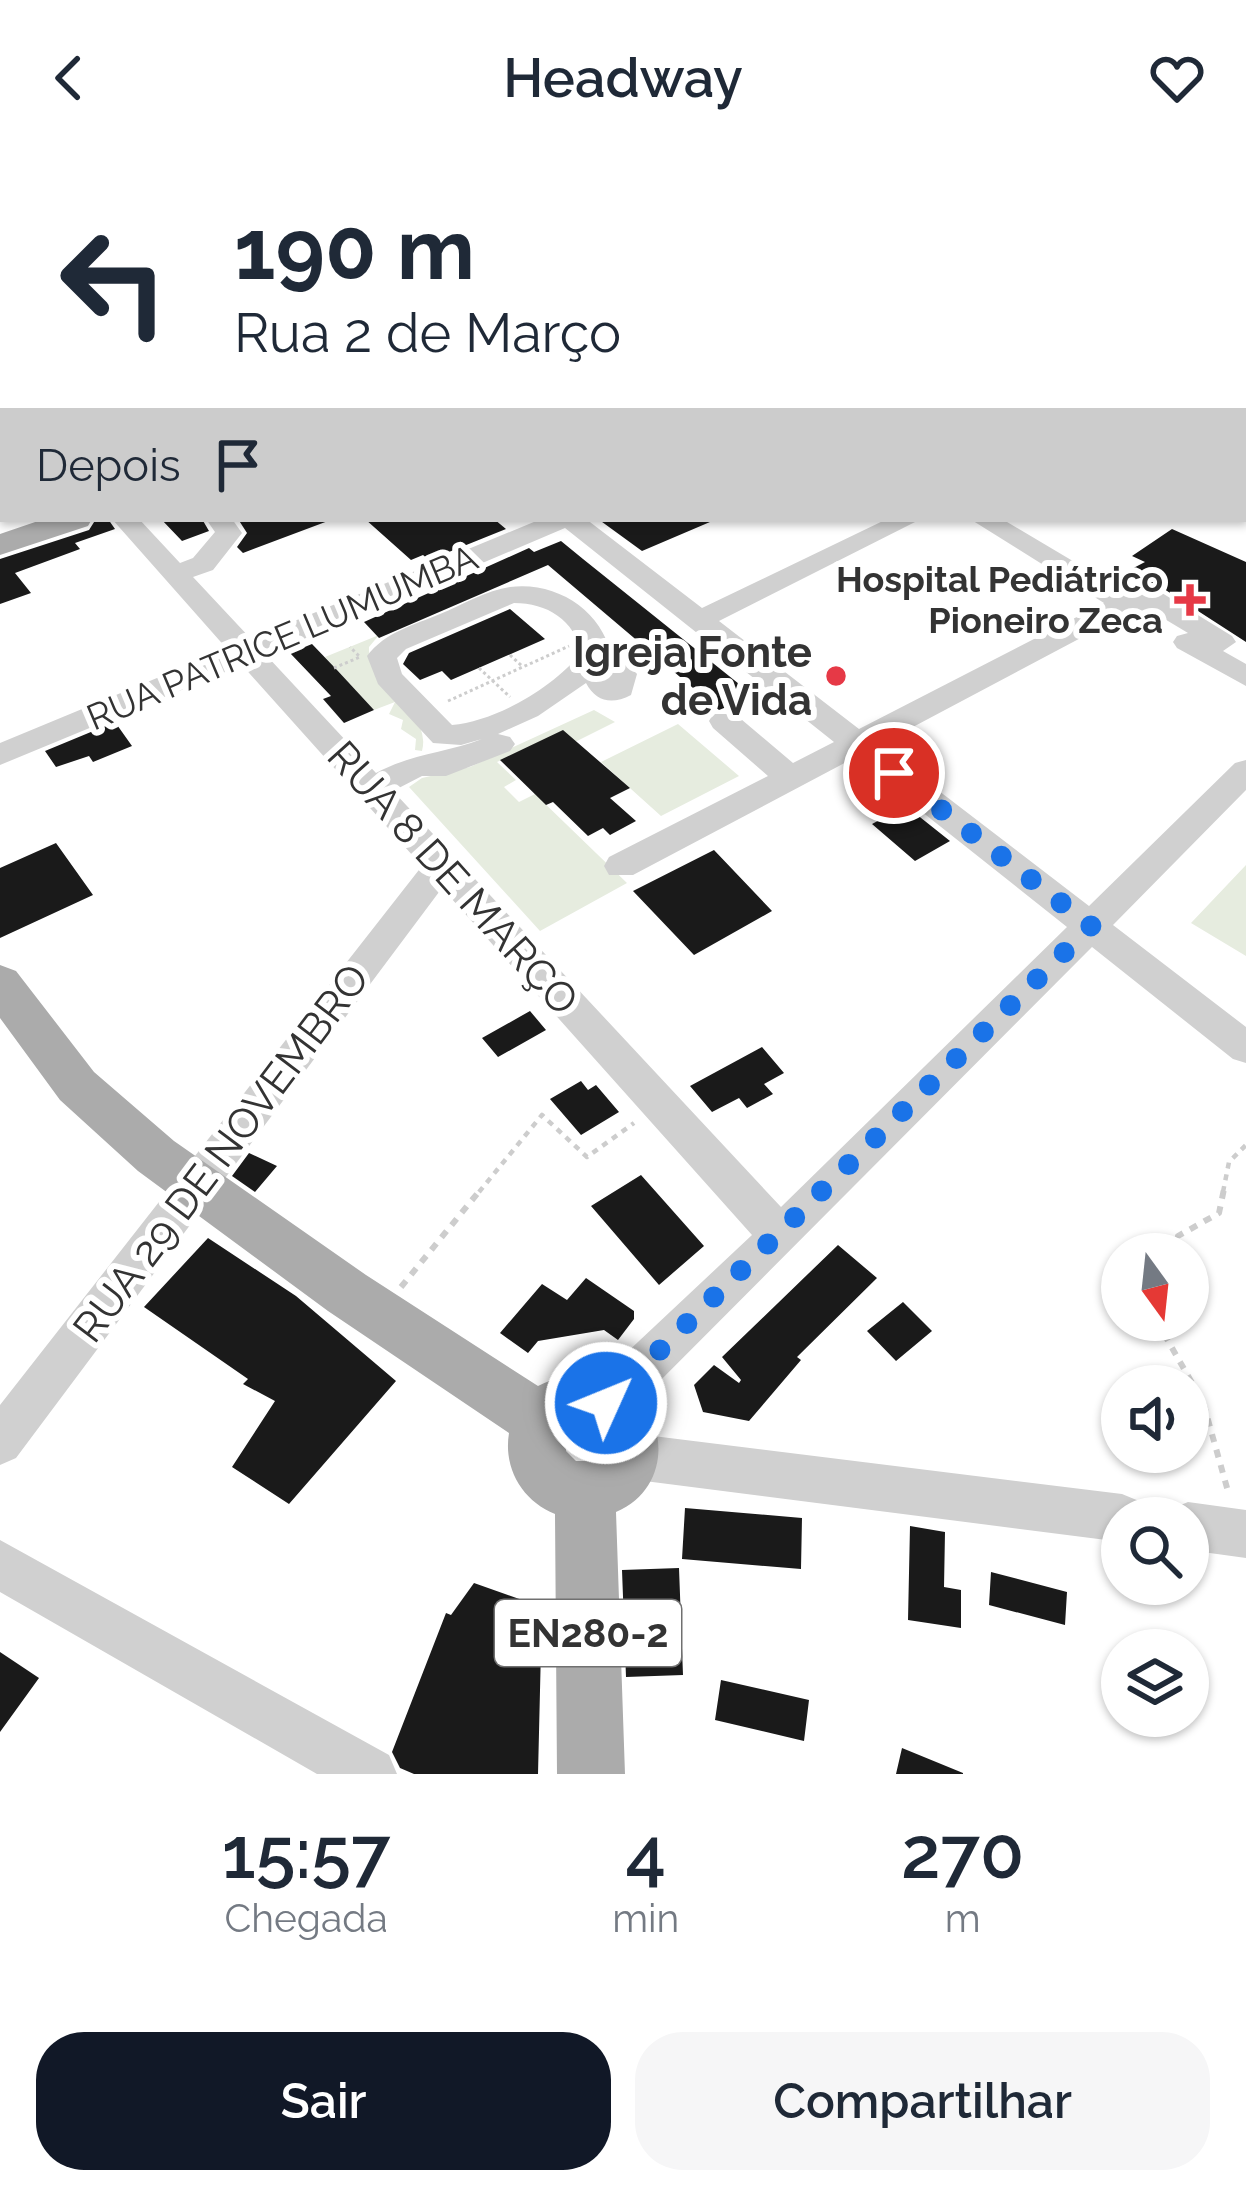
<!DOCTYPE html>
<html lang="pt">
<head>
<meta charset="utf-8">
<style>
	body { margin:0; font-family:Raleway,sans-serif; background:#f6f6f7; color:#1f2937; height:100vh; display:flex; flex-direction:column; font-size:45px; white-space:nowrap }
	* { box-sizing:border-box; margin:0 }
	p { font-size:39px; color:#747a83 }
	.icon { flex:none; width:66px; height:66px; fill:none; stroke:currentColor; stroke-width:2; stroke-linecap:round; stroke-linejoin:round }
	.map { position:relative; height:1618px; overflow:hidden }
	.details { display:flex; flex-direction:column; background:#fff; flex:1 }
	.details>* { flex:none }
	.top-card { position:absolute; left:0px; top:0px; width:1248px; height:366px; box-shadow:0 3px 9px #0004; background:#fff; color:#1f2937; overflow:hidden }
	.needle { width:78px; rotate:165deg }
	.buttons { position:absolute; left:1101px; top:1077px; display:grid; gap:24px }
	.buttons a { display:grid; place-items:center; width:108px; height:108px; border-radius:50%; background:#fff; box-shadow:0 3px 9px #0004; font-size:60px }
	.pin { position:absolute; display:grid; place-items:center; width:102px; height:102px; color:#fff; margin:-51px; border:6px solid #fff; border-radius:50%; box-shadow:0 3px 12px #0007 }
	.me { position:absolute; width:132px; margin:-66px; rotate:46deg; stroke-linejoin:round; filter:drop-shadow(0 0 9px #0008) }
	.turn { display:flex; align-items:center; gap:42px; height:252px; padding:0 36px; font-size:54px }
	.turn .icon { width:156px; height:156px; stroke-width:2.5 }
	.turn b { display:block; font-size:84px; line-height:102px }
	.then { display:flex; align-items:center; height:114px; padding:0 36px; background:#0003; gap:24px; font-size:45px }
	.eta { display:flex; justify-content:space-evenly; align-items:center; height:204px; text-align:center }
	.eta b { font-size:72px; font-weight:600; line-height:84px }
	.action { display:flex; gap:24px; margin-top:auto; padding:24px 36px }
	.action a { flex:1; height:138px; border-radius:48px; background:#111827; color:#fff; font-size:48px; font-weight:600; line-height:138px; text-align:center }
	.action a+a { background:#f6f6f7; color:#1f2937 }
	header { display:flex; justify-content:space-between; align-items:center; height:156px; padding:0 36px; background:#fff; font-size:54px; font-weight:600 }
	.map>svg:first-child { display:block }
	.green { fill:#e6ecdf }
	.building { fill:#1a1a1a }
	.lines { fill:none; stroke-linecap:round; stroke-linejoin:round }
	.path-far2 { stroke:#cdcdcd; stroke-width:3; stroke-dasharray:3 3; stroke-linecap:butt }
	.path-far1 { stroke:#cdcdcd; stroke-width:4.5; stroke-dasharray:6 6; stroke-linecap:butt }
	.path { stroke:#cdcdcd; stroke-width:6; stroke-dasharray:8 8; stroke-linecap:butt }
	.minor { fill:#d0d0d0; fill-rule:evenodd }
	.major { fill:#ababab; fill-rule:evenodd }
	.route { stroke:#1a73e8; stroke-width:21; stroke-dasharray:0 37.8 }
	.poi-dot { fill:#e63946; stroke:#fff; stroke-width:4.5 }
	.labels { text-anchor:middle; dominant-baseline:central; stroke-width:12; stroke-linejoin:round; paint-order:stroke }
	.far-poi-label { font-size:36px; font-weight:bold; fill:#333; stroke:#fff; text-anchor:end }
	.far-street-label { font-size:36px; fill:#333; stroke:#fff }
	.shield { fill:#fff; stroke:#707070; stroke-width:3 }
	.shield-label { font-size:39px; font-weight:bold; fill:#333 }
	.poi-label { font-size:42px; font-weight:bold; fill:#333; stroke:#fff; text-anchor:end }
	.street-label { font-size:42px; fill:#333; stroke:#fff }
</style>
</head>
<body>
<header><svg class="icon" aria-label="back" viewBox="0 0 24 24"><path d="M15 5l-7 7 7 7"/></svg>Headway<svg class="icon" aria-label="heart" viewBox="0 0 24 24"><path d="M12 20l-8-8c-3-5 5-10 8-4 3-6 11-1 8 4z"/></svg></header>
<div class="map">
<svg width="1246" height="1618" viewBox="0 0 1246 1618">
	<rect width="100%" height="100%" fill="#fff"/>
	<path class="green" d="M379,479l-10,12c-2,41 64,62 53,104l-7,-1 1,-11 -15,-10 2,-9 -14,-6 6,-12 -21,8 -49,-53z
		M594,554l21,12 -40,20 -13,-11 -65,31 19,18 -12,7 15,15 16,-8 92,89 -87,48 -131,-144 13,-9 48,-11z
		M678,568l61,52 -78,40 -60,-54z
		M1246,709v91l-55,-33z"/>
	<path class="building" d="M96,363h12l7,10 -40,14 5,6 -65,24 16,20 -31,11v-45l89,-29z
		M161,363h41l7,12 -27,10z
		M238,363h90v2l-85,32 -6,-6 10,-14z
		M365,363h129l12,10 -77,31 -6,-5 -12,5z
		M598,363h119l-75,32z
		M1172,373l74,33v80l-82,-53 -27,-1 -19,-12 27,-14 -13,-6z
		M561,385l22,18 171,137 -35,14 -171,-145 -169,73 -15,-16 165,-74 5,4z
		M510,453l35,30 -94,41 -9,-9 -22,9 -17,-16 6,-11z
		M312,488l25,26 37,40 -30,13 -21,-24 8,-3 -41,-43z
		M115,566l17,24 -39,16 -4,-6 -33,11 -11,-16z
		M563,574l67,58 -20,10 26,23 -26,14 -7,-7 -15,8 -35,-34 -7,3 -46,-45z
		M906,650l44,35 -35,20 -43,-37z
		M56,687l37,52 -93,43v-70z
		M714,694l58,61 -78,44 -61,-64z
		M530,855l16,19 -48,27 -16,-19z
		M762,891l22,26 -20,11 9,10 -26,14 -8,-10 -27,14 -22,-26z
		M581,925l7,9 8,-5 23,27 -38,23 -31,-36z
		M249,997l28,13 -22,26 -23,-16z
		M641,1019l63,71 -45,39 -68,-79z
		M208,1082l88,58 100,85 -107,123 -57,-37 43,-66 -32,-17 5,-5 -104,-72z
		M838,1089l39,33 -80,79 4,3 -52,61 -46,-9 -9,-27 20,-20 25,18 2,-3 -19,-23z
		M586,1122l48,33v8l-16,21 -14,-10 -66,11 -10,12 -28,-20 42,-49 25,16z
		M903,1146l29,29 -36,30 -29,-30z
		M685,1352l117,10 -1,51 -119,-10z
		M910,1370l35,6 -1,55 17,3v38l-53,-8z
		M679,1412l4,107 -57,2 -4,-107z
		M991,1416l76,20 -2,33 -76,-20z
		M474,1427l68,24 -4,167h-124l-14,-6 -8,-16 54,-139 5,2z
		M0,1496l39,26 -39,54z
		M721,1524l88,20 -5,41 -89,-21z
		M902,1592l61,25v1h-67z"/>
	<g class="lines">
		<path class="path-far2" d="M510,499l13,12
			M334,512l26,-11 -10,-10
			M479,512l31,29
			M448,545l121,-55"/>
		<path class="path-far1" d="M479,1036l63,-77 45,42 47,-34
			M1223,1036l6,-30 17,-17"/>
		<path class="path" d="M1181,1098l-3,-18 41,-23 5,-24
			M401,1131l80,-98
			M1156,1164l47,82 26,93"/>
		<path class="minor" d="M0,0h12l-12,6z
			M95,0h20l2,3h-20z
			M394,0h28l-30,3z
			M780,0h26l-28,3z
			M910,0h22l2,3h-22z
			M0,34l3,1v14l-3,-1z
			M1245,71h1v12h-1z
			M0,100h3v12h-3z
			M1245,138h1v13h-1z
			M1245,192h1v14h-1z
			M1245,297h1v14h-1z
			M112,363h27l41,44 13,-5 22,-26 -9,-13h26l10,14 -29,37 -20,7 58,62 290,-120h45l116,89 185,-89h34l-202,102 140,108 245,-126 -134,-84h32l123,73 37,1 70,43 4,6 -13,9 23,13v22l-69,-38 -4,-6 4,-6 11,-3 -35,-21 -3,7 -10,2 -16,-6 -245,130 210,161 146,-143 11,-3v30l-133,135 133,102v36l-13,-4 -141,-112 -470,472 -16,6 -16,-6 -7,-16 7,-16 162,-152 -310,-347 -426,570 -16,7v-60l422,-539 -180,-201 -242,100v-22l227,-94zM565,372l269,214 -41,21 -58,-49h-22l-4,7 4,7 55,48 -159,81 -5,9 5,9h24l221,-117 213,169 -286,280 -388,-416 29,-15h24l64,-25 5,-7 -5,-7 -12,-3 40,-18 48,-33c10,19 26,22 45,12l6,-21 -9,-11 -22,-3 5,-6c-10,-44 -55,-73 -101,-67 -23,3 -48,18 -70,27 -26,11 -55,18 -73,42l11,28 55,59 28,2 21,-6c-37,14 -71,15 -106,34l-110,-118zM514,447c33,0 61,17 67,50 -28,35 -85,68 -129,72l-50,-51 -5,-16 9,-9z
			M629,1277l493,61 17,7 7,17h-24v24l-493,-63 -17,-6 -6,-17 6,-17z
			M1188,1346l58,8v48l-58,-8v-32h-21l4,-9z
			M0,1384l389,215 8,19h-80l-317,-182z"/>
		<path class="major" d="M633,0h26l2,3h-26z
			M3,226v18l-3,1v-18z
			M44,363h48l-4,7 -88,29v-21z
			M0,809l16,6 78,101 80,69 192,134 172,111c110,-55 164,89 78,126l9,262h-68l-2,-260c-32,-13 -52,-45 -46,-81l-181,-122 -190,-140 -78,-71 -60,-82zM576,1271h14l10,10v14l-10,10h-14l-10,-10v-14z"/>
	</g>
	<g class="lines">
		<path class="route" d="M606,1247l485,-477 -197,-153"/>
	</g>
	<g class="poi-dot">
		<path d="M1184 426h12v12h12v12h-12v12h-12v-12h-12v-12h12z"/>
		<circle cx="836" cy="520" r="12"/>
	</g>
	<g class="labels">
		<g class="far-poi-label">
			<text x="1163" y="423">Hospital Pediátrico<tspan x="1163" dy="41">Pioneiro Zeca</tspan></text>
		</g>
		<g class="far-street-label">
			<text transform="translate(282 481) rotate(-23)">RUA PATRICE LUMUMBA</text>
		</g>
		<rect class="shield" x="495" y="1444" width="186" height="66" rx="9"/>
		<g class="shield-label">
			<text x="588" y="1477">EN280-2</text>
		</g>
		<g class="poi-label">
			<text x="812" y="496">Igreja Fonte<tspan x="812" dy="48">de Vida</tspan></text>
		</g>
		<g class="street-label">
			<text transform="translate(453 722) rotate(48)">RUA 8 DE MARÇO</text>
			<text transform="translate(221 997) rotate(-53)">RUA 29 DE NOVEMBRO</text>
		</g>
	</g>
</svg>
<div class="buttons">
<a><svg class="needle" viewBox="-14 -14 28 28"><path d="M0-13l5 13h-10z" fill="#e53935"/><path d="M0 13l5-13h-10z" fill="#747a83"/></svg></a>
<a><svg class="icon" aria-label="sound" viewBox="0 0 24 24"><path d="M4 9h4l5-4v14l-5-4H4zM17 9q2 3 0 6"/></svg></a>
<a><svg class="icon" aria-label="search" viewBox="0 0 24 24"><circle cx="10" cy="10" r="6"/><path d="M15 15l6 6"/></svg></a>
<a><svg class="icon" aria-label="layers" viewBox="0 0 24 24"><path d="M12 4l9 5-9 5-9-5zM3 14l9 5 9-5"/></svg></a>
</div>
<div class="pin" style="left:894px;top:617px;background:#d93025"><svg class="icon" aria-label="arrive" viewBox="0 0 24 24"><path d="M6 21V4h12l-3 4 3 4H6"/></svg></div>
<svg class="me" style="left:606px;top:1247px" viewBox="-20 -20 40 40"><circle r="17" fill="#1a73e8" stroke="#fff" stroke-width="3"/><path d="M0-11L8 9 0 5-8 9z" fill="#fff"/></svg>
<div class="top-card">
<div class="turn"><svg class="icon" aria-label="left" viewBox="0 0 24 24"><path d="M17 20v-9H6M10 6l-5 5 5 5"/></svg><div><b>190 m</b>Rua 2 de Março</div></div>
<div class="then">Depois<svg class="icon" aria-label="arrive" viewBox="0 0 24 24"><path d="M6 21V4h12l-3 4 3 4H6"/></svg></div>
</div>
</div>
<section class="details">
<div class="eta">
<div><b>15:57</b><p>Chegada</p></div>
<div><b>4</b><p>min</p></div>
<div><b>270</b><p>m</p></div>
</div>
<div class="action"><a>Sair</a><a>Compartilhar</a></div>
</section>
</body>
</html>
